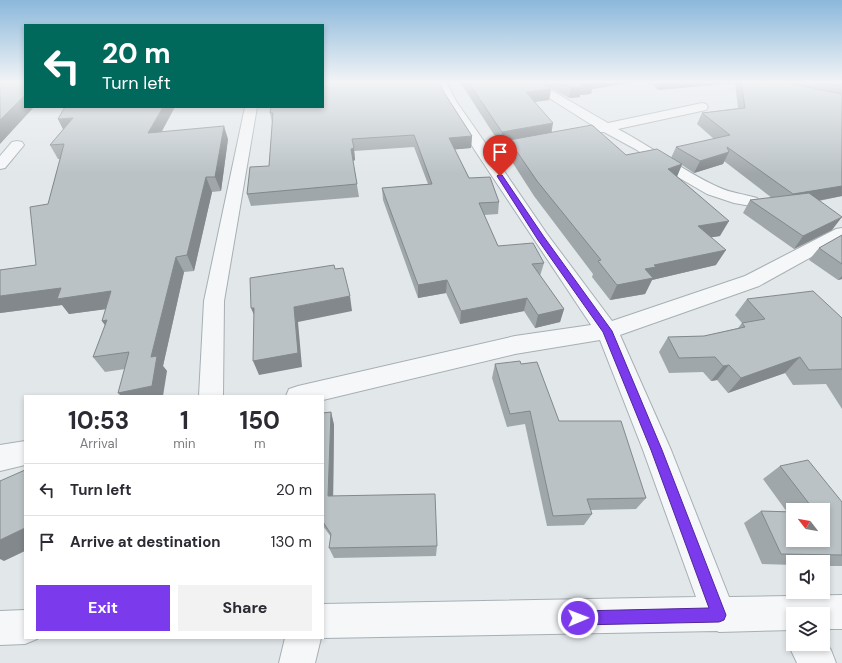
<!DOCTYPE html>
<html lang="en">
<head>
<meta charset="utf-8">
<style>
	body { margin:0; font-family:"DM Sans",sans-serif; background:#f2f2f3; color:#2b2b33; height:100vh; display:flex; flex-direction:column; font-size:15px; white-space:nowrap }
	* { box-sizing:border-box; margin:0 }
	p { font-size:13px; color:#7c7c81 }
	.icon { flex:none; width:22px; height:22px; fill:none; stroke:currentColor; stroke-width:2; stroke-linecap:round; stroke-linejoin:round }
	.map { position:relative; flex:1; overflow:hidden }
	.side { position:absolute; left:24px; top:395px; width:300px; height:244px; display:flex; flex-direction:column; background:#fff; border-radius:0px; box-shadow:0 2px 6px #0003 }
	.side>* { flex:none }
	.top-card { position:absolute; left:24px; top:24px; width:300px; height:84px; border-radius:0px; box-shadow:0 2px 6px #0003; background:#00695c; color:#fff; overflow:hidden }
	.needle { width:26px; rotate:301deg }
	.controls { position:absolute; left:786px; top:503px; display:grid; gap:8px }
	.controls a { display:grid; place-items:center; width:44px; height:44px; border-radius:0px; background:#fff; box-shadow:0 2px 6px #0003; font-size:20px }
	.pin { position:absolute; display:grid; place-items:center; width:34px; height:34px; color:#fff; margin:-41px -17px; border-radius:50% 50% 50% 0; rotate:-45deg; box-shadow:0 0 4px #0007 }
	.pin .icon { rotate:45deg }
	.me { position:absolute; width:44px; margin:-22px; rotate:89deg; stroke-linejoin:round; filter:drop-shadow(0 0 3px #0008) }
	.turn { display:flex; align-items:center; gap:14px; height:84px; padding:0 12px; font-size:18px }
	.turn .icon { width:52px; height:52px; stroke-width:2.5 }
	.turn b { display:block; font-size:28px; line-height:34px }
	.eta { display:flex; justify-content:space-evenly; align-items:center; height:68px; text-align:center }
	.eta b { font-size:24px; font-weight:700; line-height:28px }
	.primary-button { display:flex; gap:8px; margin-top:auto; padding:8px 12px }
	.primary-button a { flex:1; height:46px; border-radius:0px; background:#7c3aed; color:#fff; font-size:16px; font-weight:700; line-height:46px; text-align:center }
	.primary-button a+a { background:#f2f2f3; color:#2b2b33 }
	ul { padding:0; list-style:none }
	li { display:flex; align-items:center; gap:12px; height:52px; padding:0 12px; border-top:1px solid #e1e1e2 }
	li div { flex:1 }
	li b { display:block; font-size:15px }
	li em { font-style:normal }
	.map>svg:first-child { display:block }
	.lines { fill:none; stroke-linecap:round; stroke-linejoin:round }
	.minor-casing { stroke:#a7afb4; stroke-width:2 }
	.minor { fill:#f5f7f8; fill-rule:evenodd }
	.wall { fill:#a0a7aa; fill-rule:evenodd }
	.shaded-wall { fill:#82888b }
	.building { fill:#bac2c6; stroke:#82888b }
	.route { fill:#7c3aed; stroke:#51269a }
</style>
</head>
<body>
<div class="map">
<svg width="842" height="663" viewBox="0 0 842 663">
	<rect width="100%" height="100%" fill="#e2e7ea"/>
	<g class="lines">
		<defs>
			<path id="minor" d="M436,82h10l10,19 32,46 49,-8 5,1 2,3 -2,3 -49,9 54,79 65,87 133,-45 91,-47 6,-1v12l-83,46 -139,49 51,115 58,147 113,-2v34h-19v-15h-30v16l-74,2 -2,-1 -394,7v-34l373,-7 -53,-147 -43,-110 -85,14 -192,46v-4h-37l3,-7 9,-3 217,-50 76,-11 -115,-173 -32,-51z
				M524,82h13l71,41 94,-20 4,1 2,3 -2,3 -88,19c34,18 65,42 100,58 12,6 26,7 39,11l2,3 -2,3 -6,2 -17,-3 -27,-9 -50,-29 -20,-15 -33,-18h-9l-2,-3 2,-2z
				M245,107h12l-33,194 -1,95h-24l5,-95z
				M17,141l5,1 2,3 -19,23 -5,1v-13l12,-14z
				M25,441v24l-25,6v-26z
				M25,610v28h13l-1,1 -12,5 -25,1v-34z
				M793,633v11h30v-6l8,12 5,13h-39l-9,-19z
				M285,638h36l-6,25h-36z"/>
		</defs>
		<use href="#minor" class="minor-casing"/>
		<use href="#minor" class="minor"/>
	</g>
	<path class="wall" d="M447,82h4h-1v5z
		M460,82h78l13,7 -2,11 -14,2 17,30 74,23 45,3 5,-11 38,-8 -17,-15 5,-11 36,-5 -3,-25 -77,7 -5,-5 -9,-3h198v114l-23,5 13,29 -38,19 -51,-36 7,-13 22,-2 -48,-37 -1,3 -29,9 -12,-8 -5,11 43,60 -9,1 5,28 -64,15 -7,14 -35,6 -18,-23 1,-3 -59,-78 -27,-42 1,-12 -8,2z
		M539,82h97l-44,7 -1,5 -11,1v2l-11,1z
		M443,91l29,45 -1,12 -16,1 14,29 30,24 -1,12 -14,1 14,31 46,17 -4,13 24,33 -4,13 -25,6 -11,-17 -64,13 -14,-31 -28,5 -35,-98 -1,-12 46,-4 -14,-37 -60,4 1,9 -2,1 6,36 -108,9 -4,-12 22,-28 3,-43 -2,-10z
		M58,119l170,20 -7,52 -9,1 -18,79 -10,1 -21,94 4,5 -42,-2 -20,3 -12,-15 12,-32 -3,-4 4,-12 -37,5 -7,-9 -62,8v-43l36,-5 12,-61 12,-45h-2l-8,-14 13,-16z
		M842,235v44l-4,1 -29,-20 10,-12z
		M747,299l95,19v91l-16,-25 -33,1 -8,-12 -57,20 -11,-13 -6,1 -8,-9 -34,1 -10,-21 9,-15 36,-1 34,-8 4,-5 -7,-8z
		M495,364h26l38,57 87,77 -10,11 -46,1 2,4 -8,11 -37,1 -22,-102 -18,3 -15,-49z
		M331,412l3,13 -1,71 104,50 -1,10 -102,2 -5,-10 2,-11 -8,-11v-113z
		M780,466l62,36v64h-19v-4h-30v3l-31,-1 -18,-41 17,-12 26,1 -24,-33zM793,510h30l-30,30z"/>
	<path class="shaded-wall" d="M589,82h47l-44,7 -1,5 -11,1v2l-11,1 2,-10z
		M661,82h75l-1,1 -77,7z
		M551,89l-2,11 -25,3 2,-11z
		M25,95v12h9l-34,37v-24z
		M163,107h12l-21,39 -6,-13z
		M73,118l-8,15 -7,-14z
		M553,123l-2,12 -42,5 -1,2 -8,2 2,-12z
		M224,126l4,13 -7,52 -6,-14z
		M472,136l-1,12 -22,2v-12z
		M354,148l1,12 -2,1 -2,-12z
		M729,152l-6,12 -29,9 6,-12z
		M682,164l-6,15 -8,-10z
		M206,177l6,15 -18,79 -7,-16z
		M842,186v10l-58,11 9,-13z
		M842,217l-10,13 -38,19 9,-13z
		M729,221l-9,15 -31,5 9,-15z
		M726,250l-10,15 -64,15 -7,14 -35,6 7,-15 28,-16 9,-4z
		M176,257l8,15 -21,94 4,5 -4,25h-42l-3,-3 33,-36z
		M842,276v3l-4,1z
		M447,280l-1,13 -28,5v-13z
		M61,288l50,3 11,16 -53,7 -7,-9 -62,8v-17z
		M350,296l2,15 -54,11 4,45 -43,8 -6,-14 41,-54z
		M527,298l-3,13 -64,13 1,-13z
		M251,308h3l3,14z
		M564,309l-4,13 -25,6 3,-13z
		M107,320l6,16 -11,-15z
		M800,357l-15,16 -57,20 13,-15z
		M729,365l-12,15 -6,1 12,-15z
		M331,412l3,13 -1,82 -5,-11z
		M25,528v23l-21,10 -4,-2v-19z"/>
	<path class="building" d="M0,82h25v13l-25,25z
		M323,82h117l3,9 29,45 -23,2 20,40 21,-1 9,25 -20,1 19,43 35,-3 11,20 -12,1 32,45 -26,6 -11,-17 -66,13 -14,-31 -29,5 -36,-97 50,-4 -18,-49 -62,4 2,9 -3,1 6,35 -110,10 3,-27 19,-1 4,-53h-3l1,-6h52z
		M468,82h70l13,7 -25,3 27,31 -51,9z
		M560,82h31l2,1 -13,1 2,3 -11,1z
		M741,82h40l61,12v92l-49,8 -66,-47 2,5 -29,9 -24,-14 54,-12 -28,-22 43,-5z
		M832,82h10v1z
		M65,107h98l-15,26 76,-7 -9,51h-9l-19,78 -11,2 -25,100 6,-1 -5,30 -34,7 11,-41 -36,5 14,-37 -5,1 9,-30 -54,8 4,-11 -61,8v-26l36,-5 -6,-58 18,-3 16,-60 -14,1 23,-27 -15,1z
		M592,125l34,30 31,-6 25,15 -14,5 61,52 -31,5 28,24 -72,15 2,2 -11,2 8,9 -36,7 -19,-24 3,-1 -64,-79 -28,-41z
		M809,193l33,24 -39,19 -53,-36z
		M842,235v29l-23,-16z
		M334,265l1,4 8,-1 7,28 -56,11 4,46 -45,8 1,-53h-3l-1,-30z
		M813,291l29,27v51l-33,1 -9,-13 -59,21 -12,-13 -6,1 -8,-9 -36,1 -11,-21 36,-1 41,-9 -3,-4 23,-4 -18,-20z
		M520,361l1,3 16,-2 22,59h62l25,77 -59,1 5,15 -39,2 -23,-105 -20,3 -15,-50z
		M331,412l-3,84 107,-2 2,52 -108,2 2,-14 -8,-12v-109z
		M808,460l34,42v53l-61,-1 -20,-43 32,1v28h30v-30h-9l-34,-44z
		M25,470v58l-25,12v-59z"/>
	<linearGradient id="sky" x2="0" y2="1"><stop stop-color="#8bb8db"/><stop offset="0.47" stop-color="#f2f4f6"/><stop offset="1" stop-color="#f2f4f6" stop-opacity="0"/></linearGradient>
	<rect width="842" height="174" fill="url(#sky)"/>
	<path class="route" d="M498,175h4l42,62 68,94 50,119 64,165 -2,5 -5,2 -141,3 -6,-2 -2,-5 2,-5 6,-2 131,-3 -58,-158 -48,-118 -65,-92 -41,-64z"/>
</svg>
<div class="controls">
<a><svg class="needle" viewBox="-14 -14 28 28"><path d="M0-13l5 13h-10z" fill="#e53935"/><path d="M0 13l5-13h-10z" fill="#7c7c81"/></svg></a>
<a><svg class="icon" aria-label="sound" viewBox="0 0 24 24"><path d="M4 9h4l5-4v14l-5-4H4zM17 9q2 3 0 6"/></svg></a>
<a><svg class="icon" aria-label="layers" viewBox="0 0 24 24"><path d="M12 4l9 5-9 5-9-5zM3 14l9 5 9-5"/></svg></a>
</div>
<div class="pin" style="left:500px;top:176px;background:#d93025"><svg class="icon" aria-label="arrive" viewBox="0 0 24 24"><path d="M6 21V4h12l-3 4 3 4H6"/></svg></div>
<svg class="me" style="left:578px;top:618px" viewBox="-20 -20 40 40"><circle r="17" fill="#7c3aed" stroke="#fff" stroke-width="3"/><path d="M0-11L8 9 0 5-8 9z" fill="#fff"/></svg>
<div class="top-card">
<div class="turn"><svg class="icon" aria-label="left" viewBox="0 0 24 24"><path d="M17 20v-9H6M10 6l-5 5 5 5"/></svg><div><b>20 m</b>Turn left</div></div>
</div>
<section class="side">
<div class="eta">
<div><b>10:53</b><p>Arrival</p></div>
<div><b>1</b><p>min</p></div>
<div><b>150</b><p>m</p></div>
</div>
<ul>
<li><svg class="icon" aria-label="left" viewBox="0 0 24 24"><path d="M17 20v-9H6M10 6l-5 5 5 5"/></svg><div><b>Turn left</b></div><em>20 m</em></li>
<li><svg class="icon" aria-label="arrive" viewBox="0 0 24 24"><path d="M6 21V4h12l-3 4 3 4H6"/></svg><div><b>Arrive at destination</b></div><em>130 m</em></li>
</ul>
<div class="primary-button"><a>Exit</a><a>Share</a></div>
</section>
</div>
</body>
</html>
